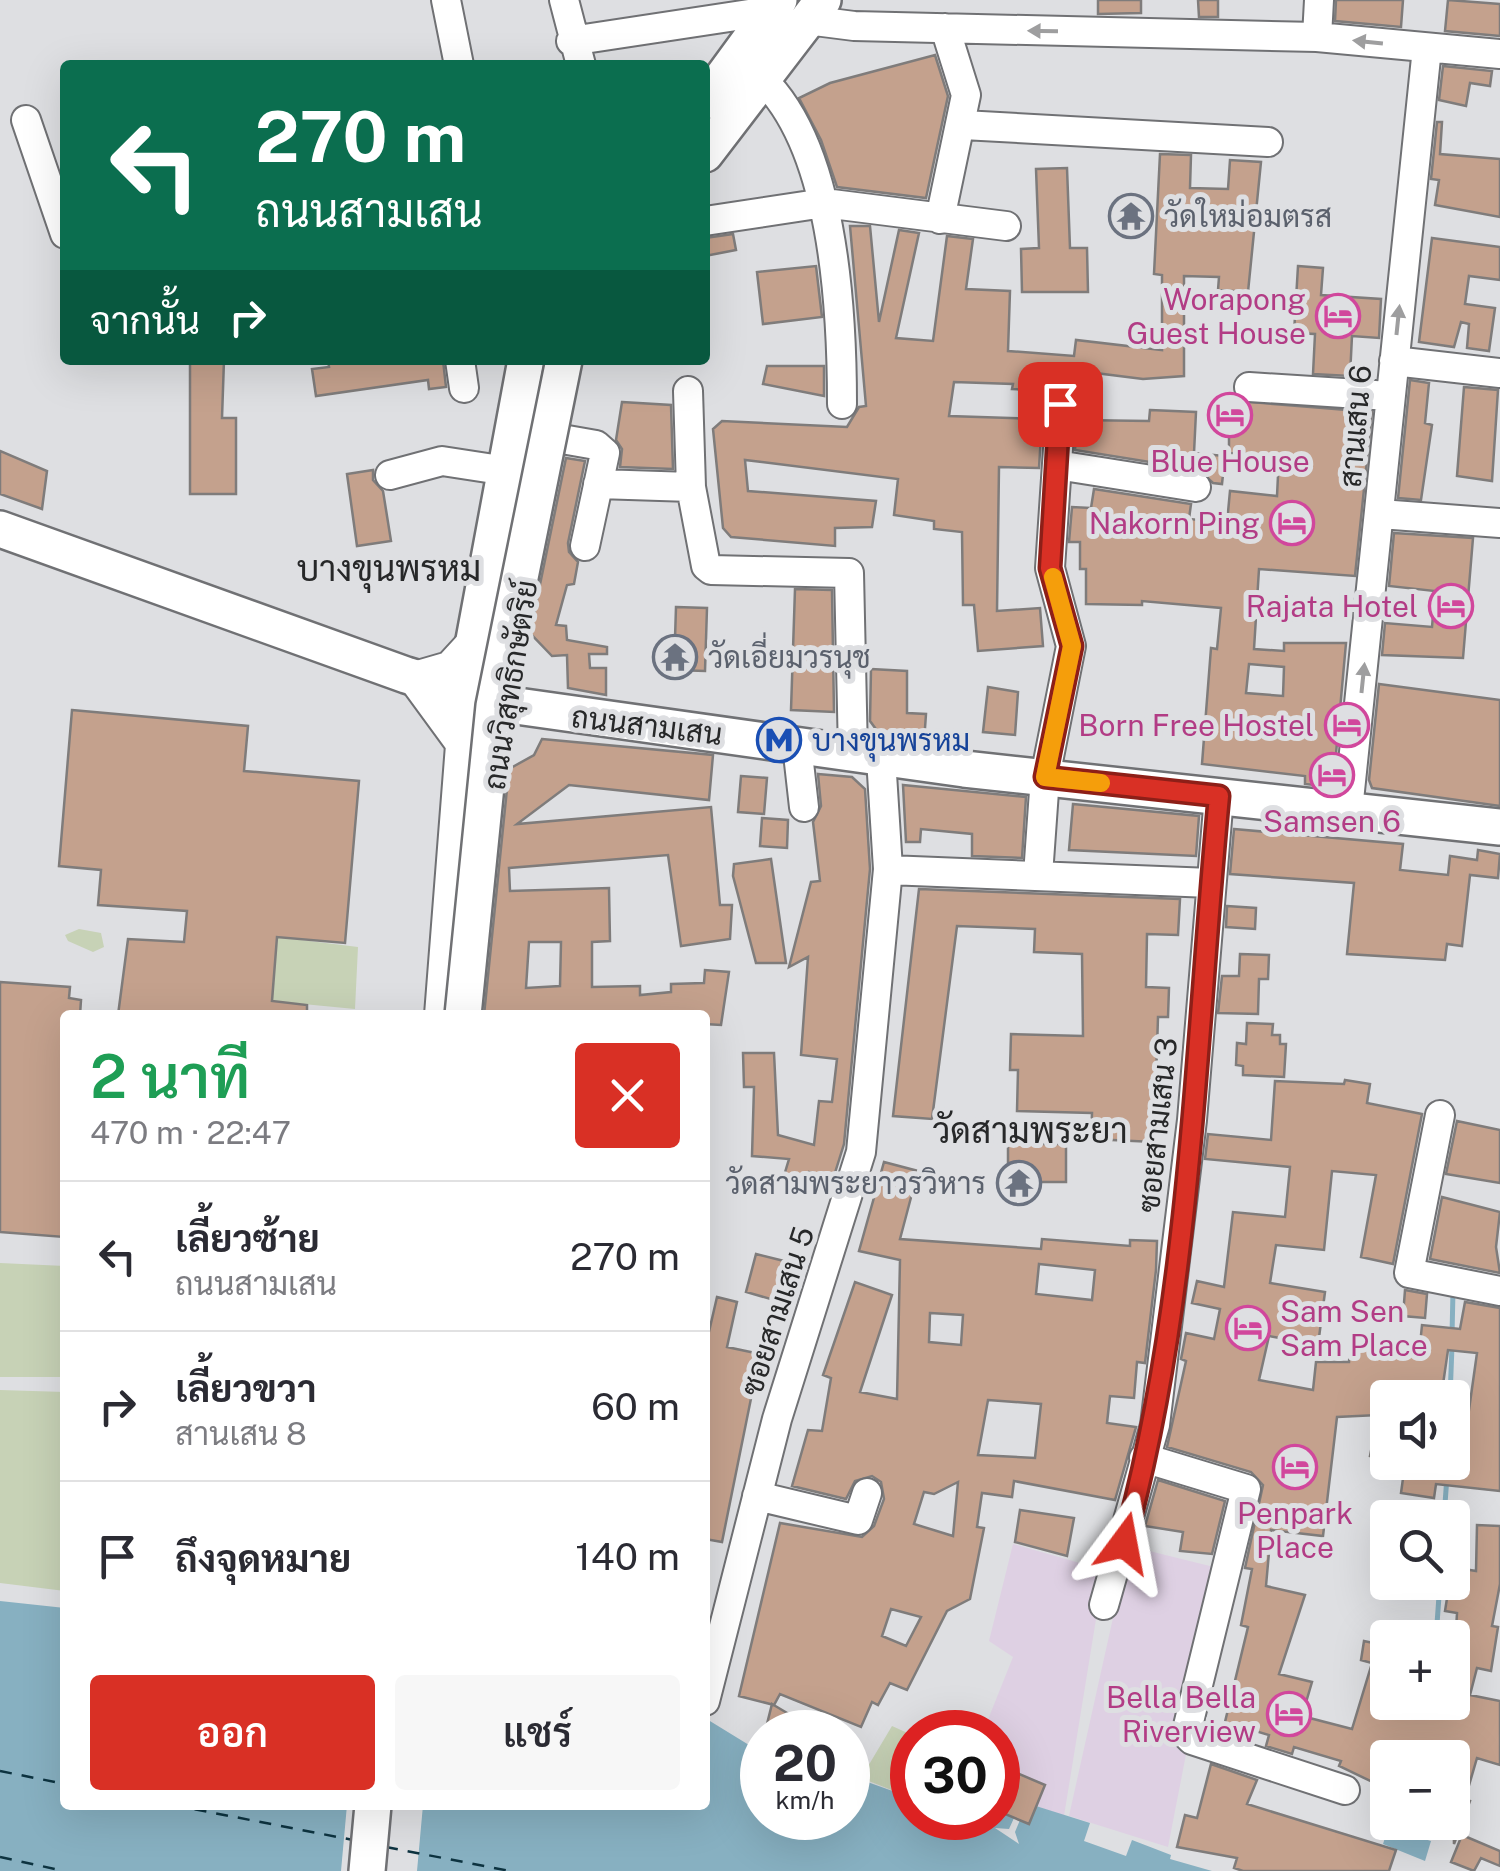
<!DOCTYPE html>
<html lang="th">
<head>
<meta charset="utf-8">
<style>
	body { margin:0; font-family:"Public Sans",Sarabun,sans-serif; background:#f7f7f7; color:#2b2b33; height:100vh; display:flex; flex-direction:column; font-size:38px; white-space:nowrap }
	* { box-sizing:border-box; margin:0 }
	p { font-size:32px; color:#7c7c81 }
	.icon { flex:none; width:55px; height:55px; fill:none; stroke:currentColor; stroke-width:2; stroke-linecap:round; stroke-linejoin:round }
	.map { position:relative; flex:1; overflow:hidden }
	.sheet { position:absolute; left:60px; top:1010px; width:650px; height:800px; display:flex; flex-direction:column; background:#fff; border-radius:10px; box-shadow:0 10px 40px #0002 }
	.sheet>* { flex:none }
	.top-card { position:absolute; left:60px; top:60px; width:650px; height:305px; border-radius:10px; box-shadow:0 10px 40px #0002; background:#0b6e4f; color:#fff; overflow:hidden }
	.fabs { position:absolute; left:1370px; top:1380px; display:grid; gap:20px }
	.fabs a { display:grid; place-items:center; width:100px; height:100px; border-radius:10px; background:#fff; box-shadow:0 10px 40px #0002; font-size:50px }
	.speed { position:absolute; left:740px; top:1710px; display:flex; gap:20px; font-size:50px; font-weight:700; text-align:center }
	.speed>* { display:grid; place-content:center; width:130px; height:130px; border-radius:50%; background:#fff; box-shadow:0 10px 40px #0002; line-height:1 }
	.speed small { font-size:25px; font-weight:400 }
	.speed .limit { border:15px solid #d22; background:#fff; color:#111 }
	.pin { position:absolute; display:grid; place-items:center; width:85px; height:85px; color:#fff; margin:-42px; border-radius:20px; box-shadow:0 5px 15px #0006 }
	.me { position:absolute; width:110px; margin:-55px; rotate:13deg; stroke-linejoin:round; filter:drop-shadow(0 0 8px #0008) }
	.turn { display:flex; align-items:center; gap:35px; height:210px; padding:0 30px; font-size:45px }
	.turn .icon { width:130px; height:130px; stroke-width:2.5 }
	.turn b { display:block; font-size:70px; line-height:85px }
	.then { display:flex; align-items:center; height:95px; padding:0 30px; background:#0003; gap:20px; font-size:38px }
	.round { display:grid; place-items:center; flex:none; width:105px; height:105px; border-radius:10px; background:#f7f7f7 }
	.head { display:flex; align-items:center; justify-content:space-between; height:170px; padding:0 30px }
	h1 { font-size:60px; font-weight:600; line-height:75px; color:#1e9e55 }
	.cta { display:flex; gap:20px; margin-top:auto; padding:20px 30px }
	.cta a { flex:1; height:115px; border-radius:10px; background:#d93025; color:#fff; font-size:40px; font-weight:600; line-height:115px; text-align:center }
	.cta a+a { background:#f7f7f7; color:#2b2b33 }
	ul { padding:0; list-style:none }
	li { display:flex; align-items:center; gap:30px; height:150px; padding:0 30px; border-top:2px solid #e1e1e2 }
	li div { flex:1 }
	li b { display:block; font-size:38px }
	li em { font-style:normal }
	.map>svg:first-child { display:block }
	.commercial { fill:#ded0e3 }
	.green { fill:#c7d2b6 }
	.water { fill:#87b0c1 }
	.pier { fill:#dedfe2 }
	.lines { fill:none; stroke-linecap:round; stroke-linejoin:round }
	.stream { stroke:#87b0c1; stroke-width:5 }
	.ferry { stroke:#0d3340; stroke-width:2.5; stroke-dasharray:12 10; stroke-linecap:butt }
	.building { fill:#c4a18d; stroke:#7f7c7b; stroke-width:2.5; fill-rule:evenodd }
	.minor-casing { stroke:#707174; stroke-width:32 }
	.major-casing { stroke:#707174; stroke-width:40 }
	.minor { stroke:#fff; stroke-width:28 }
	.major { stroke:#fff; stroke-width:35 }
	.major-bridge-casing { stroke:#707174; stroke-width:40; stroke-linecap:butt }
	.major-bridge { stroke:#fff; stroke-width:35 }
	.oneway { fill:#9e9e9f }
	.route-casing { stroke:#8d1f18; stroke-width:25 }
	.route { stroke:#d93025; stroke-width:18 }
	.slow { stroke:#f59e0b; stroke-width:18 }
	.labels { text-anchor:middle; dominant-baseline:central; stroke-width:10; stroke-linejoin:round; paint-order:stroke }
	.worship-label { font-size:30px; fill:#5b616d; stroke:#dedfe2; text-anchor:start }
	.hotel-label { font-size:30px; fill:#b23c85; stroke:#dedfe2; text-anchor:end }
	.street-label { font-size:30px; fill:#272829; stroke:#dedfe2 }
	.transit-label { font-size:30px; fill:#164399; stroke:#dedfe2; text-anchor:start }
	.quarter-label { font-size:35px; fill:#272829; stroke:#dedfe2 }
</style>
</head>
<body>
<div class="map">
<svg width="1500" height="1871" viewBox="0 0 1500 1871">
	<rect width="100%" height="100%" fill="#dedfe2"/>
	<path class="commercial" d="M1013,1544l91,26 -40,246 -66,-24v-60h-15l30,-75 -24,-16z
		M1129,1546l93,23 -54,278 -99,-31z"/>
	<path class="green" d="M79,929l22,4 3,14 -11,5 -25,-11 -3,-6z
		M277,937l81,10 -3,62 -83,-8z
		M0,1263l65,3v111h-65z
		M0,1390l65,2v199l-65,-8z
		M892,1726l20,9v63l-51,-20z"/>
	<path class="water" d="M0,1601l65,7v197h640v-87l57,35v65h86v-43l64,23v20h86v-7l16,7 -5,11 -14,-1 24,16 -4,-12 5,-12 9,4 7,-18 54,17 -6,18 42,15 6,-16 39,15 -1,4 42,12h-1212z
		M1388,1828l43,13 -6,20 -42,-17z"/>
	<path class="pier" d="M347,1805h76l-6,66h-76z"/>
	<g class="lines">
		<path class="stream" d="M1452,1335l1,-44
			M1450,1398l2,-52
			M1444,1518l4,-56
			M1436,1638l4,-56
			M1385,1803l3,-6"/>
		<path class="ferry" d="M0,1771l65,13
			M173,1805l180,35
			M386,1847l124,24
			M0,1857l64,14"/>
	</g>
	<path class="building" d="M1098,0h43v13l-43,1z
		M1198,0h20v17h-19z
		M1336,0h67l-2,27 -66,-6z
		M1448,0l52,4v32l-55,-5z
		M935,55l13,41 -22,102 -89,-11 -16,-47 -22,-42 31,-15z
		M1443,66l49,5 -2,15 -20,-3 -4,23 -27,-6z
		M1437,122h5l-2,32 60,5v58l-65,-12 4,-25 -8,-1z
		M1160,154l31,1 -1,33 38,1 2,-29 31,2 -13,130 -30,-2 1,-13 -35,-1v100l-41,3 -88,-11 -6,23 -37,-2 1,-5 -59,-2 -5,34 93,3 -3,49 -40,-1 -2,144 43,-3 3,38 -65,5 -4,-46h-11l-1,-73 -28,-3v-8l-40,-6 4,-36 -153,-19 3,31 128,10 -4,26 -37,1v18l-104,-9 -8,-9 -10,-99 9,-8 125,6 12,-20 7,-1 -16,-180h20l9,96 20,-92 20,3 -23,105 37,3 14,-105 26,3 -7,50 44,2 -2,60 66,5 2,-16 86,10v-75l-8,-1z
		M1067,168l3,80h17l1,44h-66l-1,-43 18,-1 -3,-79z
		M733,234l3,16 -31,6v-18z
		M1432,238l68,9v33l-31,-4 -4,28 30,4 -6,43 -22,-3 2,-24 -8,-2 -7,25 -35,-5z
		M816,266l6,51 -59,7 -6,-52z
		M1298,266l25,2 -2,27 60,4 -2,39 -27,-2 -2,40 -37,-2 2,-40 -21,-1z
		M190,360h34l-2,58h14v76h-46z
		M328,360h115l3,27 -17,2 -1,-9 -112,16 -4,-27 17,-2z
		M767,366h57v30l-61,-12z
		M1410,380l19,3 -4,40 7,2 -11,75 -23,-2z
		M1464,387l34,3 -6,91 -35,-5z
		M1238,401l134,11 -17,164 -96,-7 -5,80 30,2v-8h62l-13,144 -28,-3v-8l-103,-12 9,-116 6,1 4,-41 -79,-7v4l-56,-1v-35h-6v-27h-11l3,-35 19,1 3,-19 97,15 -2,15 38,4 3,-32 47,5 2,-41 -50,-2v-29h9zM1249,664l35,3 -1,29 -37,-3z
		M622,402l49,3 2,64 -53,-2 2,-18 -6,-9z
		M1150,410l46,2 -2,41 31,3 -3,28 -9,-1 -14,-13 -124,-20 2,-30 72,1z
		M0,451l47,20 -5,38 -42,-15z
		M566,458l19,3 -17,82 1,9 9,10 -4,22 -7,1 -11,40 10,1 1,14 40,7v7h-18l1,14h16v27l-38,-7 -1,-33 -15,1 -22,-23z
		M373,470v10l10,11 8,50 -34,5 -10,-72z
		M1394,533l79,5 -10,120 -81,-3 3,-32 47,4 3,-36 -46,-5z
		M795,589l37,1 2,122 -43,-2z
		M676,607l31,1 -2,63 -31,-1z
		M871,669l36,2v42l19,1 -2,28 -43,-6 -11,-15z
		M1379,684l121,16v106l-128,-18 -3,-8z
		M988,687l30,5 -3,43 -32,-3z
		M72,710l176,16 -4,45 115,10 -14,162 -68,-6 -5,64 35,4v10h-189l10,-76 56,3 3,-31 -89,-6 3,-35 -42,-4z
		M542,739l171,16 -4,45 -140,-15 -52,39 194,-17 9,98h12l-2,34 -49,7 -13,-91 -159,13 1,23 99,-3 1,53 -18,1v45l48,-1v9l31,-3v-8l33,-1 1,-13 24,2 -8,53 -16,-1v-9h-221l25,-246 25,-14zM529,942h32l-1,44 -34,2z
		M818,774l34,3 13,12 5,80 -26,275 -11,35 -24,-7 -3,13 -23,-6 6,-20 -37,-3 2,-69h-10l-1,-34h31l4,82 36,10 5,-44 13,1 5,-43 -36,-4 7,-98 -19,10 22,-85 9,-1 -7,-59 8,-16z
		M741,776l26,2 -3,36 -26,-2z
		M903,785l123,12 -4,61 -50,-2v-22l-51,-5 -1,13h-14z
		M1073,804l126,12 -3,40 -127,-6z
		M762,818l26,2 -1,28 -27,-2z
		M1234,829l169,15 -3,26 48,5 2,-19 27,4 1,-10 22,4 -2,24 -28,-3 -8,71 -15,-2 -2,16 -98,-6 7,-71 -124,-9z
		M771,859l15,104h-30l-23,-87 1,-12z
		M919,889l261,10 -2,36 -31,-1 -1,53 23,1 -1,29h-10l-4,125 -63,-3 1,-26 -75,-2 1,-41h-8l1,-36 72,2 -1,-82 -48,-2 1,-23 -78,-3 -25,193 -39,-3z
		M1227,906l29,2 -1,21 -29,-2z
		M1240,954l29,1 -1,24h-9l-1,35 -40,-1 4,-37h17z
		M0,982l70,5 -1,11 12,2 -1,15h-15l-1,222 -64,-5z
		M1247,1023l26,1 -1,11h8v9h6l-2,33 -41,-2v-9l-7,-1 1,-22 9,1z
		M1345,1080l25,4 -3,19 55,11 -29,150 -32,-7 15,-82 -44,-4 -8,79 -48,-5 -6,38 55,9 -7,53 -49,-9 -10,44 54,10 3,-28h33l1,-14 69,7 3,-30 38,4 5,-27 35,6v183l-64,-7 -2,14 -33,-5 4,-29 49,7 4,-40h8l11,-78 -29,-3 -7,48h-53l-5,61 -13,-3 8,-41 -41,2 -14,119 -52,-6 -5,56 39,9 -26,79 33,8 -10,34 50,13 20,-66 -11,-3 3,-19 14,3 7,-20 3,78h64l5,-89 -12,-2 7,-44 24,4 1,-46 23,1v58l-8,42 6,1 -7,44 -14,-3 -7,27 30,6v64l-23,-7 -12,41 5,2 -16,43 -2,-86h-64l-5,29 -44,-21 2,-5 -47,-14 -2,7 -26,-8 3,-11 -44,-13 23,-95 -7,-2 11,-56 -7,-1 18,-83 -12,-13 -84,-25 19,-86 -5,-2 5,-26 28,6 6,-30 -28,-6 5,-22 27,6 9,-75 52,5 5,-50 -85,-8 3,-25 63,6 4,-59 69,3z
		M1457,1121l43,9v53l-54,-9z
		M1008,1144h58v38h-58z
		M884,1162l34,9 -18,68 141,10 1,-10 88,7v-6l27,1 -1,29 -11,93 -8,-1 -3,36 -24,-2 -3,27 29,4 -21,73 -101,-19 -2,16 -30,-4 -5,34 7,1 -14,71 -23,12 -40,79 -17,-7 -12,22 -6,-3 -11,25 -81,-33 -6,11 -35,-9 41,-173 82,14 12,-11 10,-27 -3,-17 -9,-6 -17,5 -9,18 -54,-13 16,-56 14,1 9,-53 -8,-3 32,-93 37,13 -32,97 37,7 3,-139 -41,-9zM1039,1264l56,6 -3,30 -56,-6zM930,1313l33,2 -2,30 -32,-3zM988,1400l53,4 -6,54 -57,-3zM958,1482l-5,54 -39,-12 10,-32 10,2zM891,1609l30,8 -15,29 -24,-10z
		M1442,1197l58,15 -4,35 4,26 -70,-14z
		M756,1254l32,8 -4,14 13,4 -4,16 -10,-3 -2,9 -35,-10z
		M1405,1290l22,4 -2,24 -22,-2z
		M717,1297l20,5 -10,45 33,7 -38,188 -17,-3v-190z
		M1158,1480l67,21 -13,53 -32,-3 3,-19 -38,-6z
		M1020,1510l54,8 -7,38 -52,-14z
		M772,1704l47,28h-54z
		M1211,1764l46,16 -10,24 149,46 -7,21h-146l-9,-3 3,-10 -60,-11 8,-32 12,3z
		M998,1765l47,20 -16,39 -31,-13z
		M1462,1835l38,16v15l-19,-8 -7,13 -23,-9z"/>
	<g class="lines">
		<defs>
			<path id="minor" d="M446,0l13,65
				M564,0l17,65
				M807,20l47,6 463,11 183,17
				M1317,37l2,-37
				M571,41l185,-28
				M762,79c72,69 80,230 80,325
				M26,120l39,114
				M963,125l305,17
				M940,219l26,-124 -21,-67
				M705,221l119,-18 182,23
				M460,360l4,28
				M1394,361l106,12
				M1249,387l141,9
				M688,391l3,96 15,79 5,4 138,3 4,181
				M556,438l40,7 9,8 -20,93
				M1057,465l139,22
				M390,475l52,-14 65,10
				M598,484l93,3
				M1380,514l120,9
				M460,744l-49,-67 38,-11 23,-25
				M797,745l7,62
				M1348,810l79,-762
				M888,870l323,13
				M1038,875l7,-98 26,-131 -21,-78 11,-164
				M439,1015l25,-321
				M1440,1115l-31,158 91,18
				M1144,1458l102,31 -60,245 6,6 153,50
				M757,1496l101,24 9,-27
				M1104,1605l51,-180 37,-305 27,-324
				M705,1701l72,-282 84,-267 27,-283 -7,-111"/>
			<path id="major" d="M705,101l74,-101
				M705,154l118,-154
				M0,529l406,146 97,29 461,65 536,58
				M464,694l62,-334
				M367,1871l6,-66"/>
		</defs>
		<use href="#minor" class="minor-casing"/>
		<use href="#major" class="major-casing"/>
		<use href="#minor" class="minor"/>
		<use href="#major" class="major"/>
		<defs>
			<path id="major-bridge" d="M463,1015l31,-309 70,-346"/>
		</defs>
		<use href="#major-bridge" class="major-bridge-casing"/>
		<use href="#major-bridge" class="major-bridge"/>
	</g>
	<defs><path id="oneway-solid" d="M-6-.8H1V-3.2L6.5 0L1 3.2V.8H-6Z" transform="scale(2.5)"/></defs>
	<g class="oneway">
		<use href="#oneway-solid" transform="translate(1043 31) rotate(-179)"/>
		<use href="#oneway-solid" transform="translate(1368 42) rotate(-174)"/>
		<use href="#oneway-solid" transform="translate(1398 320) rotate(-84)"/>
		<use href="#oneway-solid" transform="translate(1363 678) rotate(-84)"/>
	</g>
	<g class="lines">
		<defs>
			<path id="route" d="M1060,404l-10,164 22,78 -27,131 174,19c-24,249 -28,506 -95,747"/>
		</defs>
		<use href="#route" class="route-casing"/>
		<use href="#route" class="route"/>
		<path class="slow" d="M1053,577l19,69 -27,131 56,6"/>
	</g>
	<defs>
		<symbol id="temple-ring" viewBox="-11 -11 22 22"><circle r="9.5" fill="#dedfe2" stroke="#6b7280" stroke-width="1.5"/><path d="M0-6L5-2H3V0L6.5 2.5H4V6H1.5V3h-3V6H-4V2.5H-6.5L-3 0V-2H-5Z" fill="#6b7280"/></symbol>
		<symbol id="hotel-ring" viewBox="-11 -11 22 22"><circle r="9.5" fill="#dedfe2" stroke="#d1479c" stroke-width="1.5"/><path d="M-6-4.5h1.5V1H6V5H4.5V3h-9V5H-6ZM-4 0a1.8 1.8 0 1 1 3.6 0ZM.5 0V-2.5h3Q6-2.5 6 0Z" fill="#d1479c"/></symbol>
		<symbol id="metro-ring" viewBox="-11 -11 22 22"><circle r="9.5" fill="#dedfe2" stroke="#1a4fb4" stroke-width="1.5"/><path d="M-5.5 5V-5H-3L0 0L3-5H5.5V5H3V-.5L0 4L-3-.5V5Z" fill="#1a4fb4"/></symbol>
	</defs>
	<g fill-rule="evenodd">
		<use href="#temple-ring" x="1106" y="191" width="50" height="50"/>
		<use href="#hotel-ring" x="1313" y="291" width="50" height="50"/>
		<use href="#hotel-ring" x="1205" y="390" width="50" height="50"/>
		<use href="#hotel-ring" x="1267" y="498" width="50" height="50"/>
		<use href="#hotel-ring" x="1426" y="581" width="50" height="50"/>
		<use href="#temple-ring" x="650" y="632" width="50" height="50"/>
		<use href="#hotel-ring" x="1322" y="700" width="50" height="50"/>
		<use href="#metro-ring" x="754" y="715" width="50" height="50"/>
		<use href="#hotel-ring" x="1307" y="750" width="50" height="50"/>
		<use href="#temple-ring" x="994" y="1158" width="50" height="50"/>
		<use href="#hotel-ring" x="1223" y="1303" width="50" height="50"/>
		<use href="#hotel-ring" x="1270" y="1442" width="50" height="50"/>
		<use href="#hotel-ring" x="1264" y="1689" width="50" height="50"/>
	</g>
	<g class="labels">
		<g class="worship-label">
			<text x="1164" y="216">วัดใหม่อมตรส</text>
			<text x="708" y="657">วัดเอี่ยมวรนุช</text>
			<text x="986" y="1183" text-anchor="end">วัดสามพระยาวรวิหาร</text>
		</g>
		<g class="hotel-label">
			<text x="1306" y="299">Worapong<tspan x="1306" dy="34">Guest House</tspan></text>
			<text x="1230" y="461" text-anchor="middle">Blue House</text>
			<text x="1260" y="523">Nakorn Ping</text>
			<text x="1418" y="606">Rajata Hotel</text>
			<text x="1314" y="725">Born Free Hostel</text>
			<text x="1332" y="821" text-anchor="middle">Samsen 6</text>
			<text x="1280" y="1311" text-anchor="start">Sam Sen<tspan x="1280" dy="34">Sam Place</tspan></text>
			<text x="1295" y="1513" text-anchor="middle">Penpark<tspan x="1295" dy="34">Place</tspan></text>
			<text x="1256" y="1697">Bella Bella<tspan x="1256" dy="34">Riverview</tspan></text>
		</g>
		<g class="street-label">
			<text transform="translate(1355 426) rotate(-85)">สานเสน 6</text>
			<text transform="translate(510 685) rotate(-81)">ถนนวิสุทธิกษัตริย์</text>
			<text transform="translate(647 725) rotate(7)">ถนนสามเสน</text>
			<text transform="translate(1157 1125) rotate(-84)">ซอยสามเสน 3</text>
			<text transform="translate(777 1311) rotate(-72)">ซอยสามเสน 5</text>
		</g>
		<g class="transit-label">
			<text x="812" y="740">บางขุนพรหม</text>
		</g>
		<g class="quarter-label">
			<text x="389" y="568">บางขุนพรหม</text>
			<text x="1030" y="1130">วัดสามพระยา</text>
		</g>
	</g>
</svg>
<div class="fabs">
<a><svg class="icon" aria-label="sound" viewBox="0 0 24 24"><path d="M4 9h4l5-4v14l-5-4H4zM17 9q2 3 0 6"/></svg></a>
<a><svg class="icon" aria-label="search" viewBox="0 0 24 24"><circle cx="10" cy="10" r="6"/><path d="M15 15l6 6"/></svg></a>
<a>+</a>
<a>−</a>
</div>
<div class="speed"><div>20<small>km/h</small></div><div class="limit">30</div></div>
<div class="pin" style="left:1060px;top:404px;background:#d93025"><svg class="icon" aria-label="arrive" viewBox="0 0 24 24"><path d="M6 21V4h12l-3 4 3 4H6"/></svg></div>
<svg class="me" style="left:1124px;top:1543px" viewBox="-20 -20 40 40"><path d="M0-17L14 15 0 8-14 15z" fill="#d93025" stroke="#fff" stroke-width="4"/></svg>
<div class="top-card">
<div class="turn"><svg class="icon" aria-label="left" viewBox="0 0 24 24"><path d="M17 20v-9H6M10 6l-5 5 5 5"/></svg><div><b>270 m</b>ถนนสามเสน</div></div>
<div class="then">จากนั้น<svg class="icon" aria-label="right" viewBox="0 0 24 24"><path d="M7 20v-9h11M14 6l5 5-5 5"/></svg></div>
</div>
<section class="sheet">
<div class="head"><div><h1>2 นาที</h1><p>470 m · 22:47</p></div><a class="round" style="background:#d93025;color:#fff"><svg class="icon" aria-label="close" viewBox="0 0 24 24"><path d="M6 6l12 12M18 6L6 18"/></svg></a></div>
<ul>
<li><svg class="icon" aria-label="left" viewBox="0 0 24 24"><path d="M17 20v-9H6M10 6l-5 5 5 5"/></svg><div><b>เลี้ยวซ้าย</b><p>ถนนสามเสน</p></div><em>270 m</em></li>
<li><svg class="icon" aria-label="right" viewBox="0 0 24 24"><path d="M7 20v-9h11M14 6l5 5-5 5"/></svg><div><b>เลี้ยวขวา</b><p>สานเสน 8</p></div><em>60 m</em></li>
<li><svg class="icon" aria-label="arrive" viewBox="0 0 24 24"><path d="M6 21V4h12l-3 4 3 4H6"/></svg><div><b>ถึงจุดหมาย</b></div><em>140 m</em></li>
</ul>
<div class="cta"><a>ออก</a><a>แชร์</a></div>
</section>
</div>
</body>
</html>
